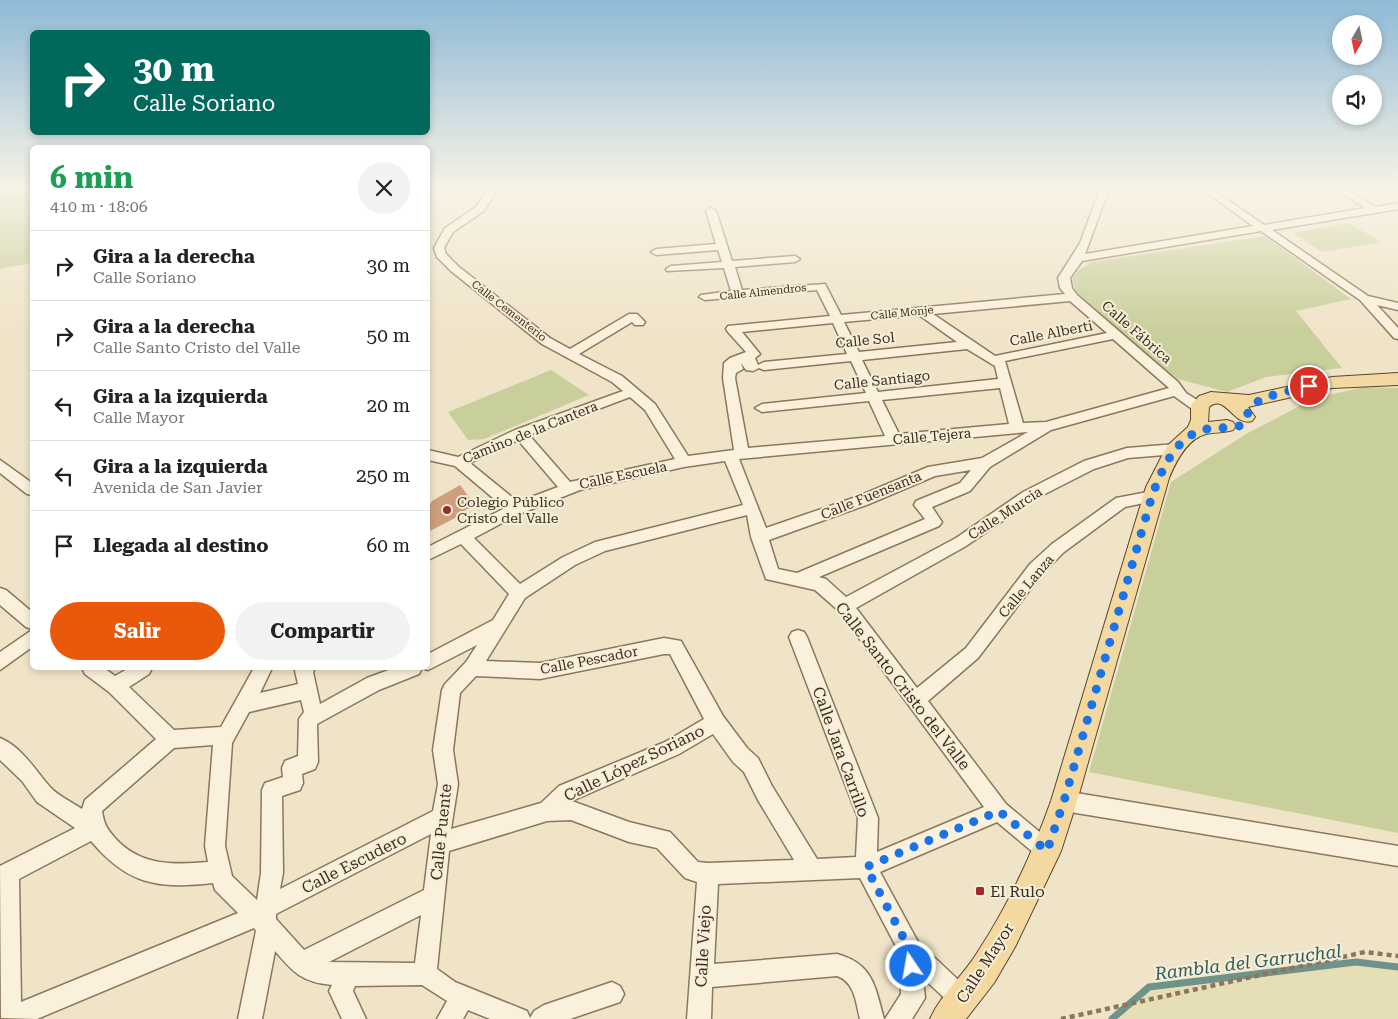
<!DOCTYPE html>
<html lang="es">
<head>
<meta charset="utf-8">
<style>
	body { margin:0; font-family:"Roboto Serif",serif; background:#f2f2f2; color:#222; height:100vh; display:flex; flex-direction:column; font-size:19px; white-space:nowrap }
	* { box-sizing:border-box; margin:0 }
	p { font-size:16px; color:#767676 }
	.icon { flex:none; width:28px; height:28px; fill:none; stroke:currentColor; stroke-width:2; stroke-linecap:round; stroke-linejoin:round }
	.map { position:relative; flex:1; overflow:hidden }
	.side { position:absolute; left:30px; top:145px; width:400px; height:525px; display:flex; flex-direction:column; background:#fff; border-radius:8px; box-shadow:0 2px 8px #0003 }
	.side>* { flex:none }
	.banner { position:absolute; left:30px; top:30px; width:400px; height:105px; border-radius:8px; box-shadow:0 2px 8px #0003; background:#00695c; color:#fff; overflow:hidden }
	.needle { width:32px; rotate:189deg }
	.fabs { position:absolute; left:1332px; top:15px; display:grid; gap:10px }
	.fabs a { display:grid; place-items:center; width:50px; height:50px; border-radius:50%; background:#fff; box-shadow:0 2px 8px #0003; font-size:25px }
	.pin { position:absolute; display:grid; place-items:center; width:42px; height:42px; color:#fff; margin:-21px; border:2px solid #fff; border-radius:50%; box-shadow:0 1px 5px #0007 }
	.me { position:absolute; width:55px; margin:-28px; rotate:348deg; stroke-linejoin:round; filter:drop-shadow(0 0 4px #0008) }
	.turn { display:flex; align-items:center; gap:18px; height:105px; padding:0 20px; font-size:22px }
	.turn .icon { width:65px; height:65px; stroke-width:2.5 }
	.turn b { display:block; font-size:35px; line-height:42px }
	.round { display:grid; place-items:center; flex:none; width:52px; height:52px; border-radius:26px; background:#f2f2f2 }
	.head { display:flex; align-items:center; justify-content:space-between; height:85px; padding:0 20px }
	h1 { font-size:30px; font-weight:700; line-height:38px; color:#1e9e55 }
	.primary-button { display:flex; gap:10px; margin-top:auto; padding:10px 20px }
	.primary-button a { flex:1; height:58px; border-radius:30px; background:#ea580c; color:#fff; font-size:20px; font-weight:700; line-height:58px; text-align:center }
	.primary-button a+a { background:#f2f2f2; color:#222 }
	ul { padding:0; list-style:none }
	li { display:flex; align-items:center; gap:15px; height:70px; padding:0 20px; border-top:1px solid #e0e0e0 }
	li div { flex:1 }
	li b { display:block; font-size:19px }
	li em { font-style:normal }
	.map>svg:first-child { display:block }
	.farmland { fill:#e6deb5 }
	.green { fill:#c9cf9b }
	.lines { fill:none; stroke-linecap:round; stroke-linejoin:round }
	.stream { stroke:#6f938a; stroke-width:7 }
	.building { fill:#cf9f7d }
	.minor-casing { stroke:#8d765c; stroke-width:3 }
	.major-casing { stroke:#5b4430; stroke-width:2 }
	.path { stroke:#8d765c; stroke-width:4.5; stroke-dasharray:5 4; stroke-linecap:butt }
	.minor { fill:#faf1dc; fill-rule:evenodd }
	.major { fill:#f3d9a0; fill-rule:evenodd }
	.route { stroke:#1a73e8; stroke-width:9; stroke-dasharray:0 16.2 }
	.poi-dot { fill:#9e2a2b; stroke:#f7eed8; stroke-width:2 }
	.labels { text-anchor:middle; dominant-baseline:central; stroke-width:4; stroke-linejoin:round; paint-order:stroke }
	.far-street-label { font-size:11px; fill:#3d2e20; stroke:#f7eed8 }
	.street-label { font-size:14px; fill:#3d2e20; stroke:#f7eed8 }
	.poi-label { font-size:14px; fill:#3d2e20; stroke:#f7eed8; text-anchor:start }
	.near-street-label { font-size:16px; fill:#3d2e20; stroke:#f7eed8 }
	.near-poi-label { font-size:16px; fill:#3d2e20; stroke:#f7eed8; text-anchor:start }
	.near-water-label { font-size:18px; font-style:italic; fill:#2f5d5a; stroke:#f7eed8 }
</style>
</head>
<body>
<div class="map">
<svg width="1398" height="1019" viewBox="0 0 1398 1019">
	<rect width="100%" height="100%" fill="#f0e4c8"/>
	<path class="farmland" d="M1356,962l42,5v52h-286l37,-32z"/>
	<path class="green" d="M0,189h32v74l-32,6z
		M1349,223l32,19 -59,10 -29,-19z
		M1265,236l86,63 -55,12 46,57 -76,9 -39,15 -49,-13 -74,-58 -28,-30 -4,-12 7,-9 13,-8z
		M551,370l38,25 -105,44 -16,1 -20,-28z
		M1364,387l34,1v445l-309,-61 82,-290 75,-48 69,-36z"/>
	<g class="lines">
		<path class="stream" d="M1112,1019l37,-32 207,-25 42,5"/>
	</g>
	<path class="building" d="M460,485l15,20 -13,7 1,2 -35,18v-24l4,-7z"/>
	<g class="lines">
		<defs>
			<path id="minor" d="M488,189h9l-13,22 -31,21 -9,16 2,6 13,13 91,71 20,11 59,-35h8l8,8 -2,3h-8l-3,-3 -53,32 43,22 33,28 33,52 46,-6 -11,-72 1,-15 6,-5 16,-6 -18,-20 -2,-3 2,-3 102,-10 -13,-26 -112,10 -6,-3 2,-2 30,-4 -7,-23 -57,3 -1,-2 5,-3 51,-4 -4,-12 -62,5 -5,-3 5,-3 60,-5 -10,-33 5,-3 5,3 16,50 63,-5 5,3 -5,3 -60,5 7,23 83,-6 16,31 224,-21 -5,-6 -2,-10 22,-35 20,-54h9l-24,65 168,-28 -51,-37h10l52,36 101,-17 -30,-19h11l30,18 22,-4v6l-126,21 96,66 30,7v7l-21,-5 21,23v11l-4,-1 -34,-38 -99,-69 -179,30 -12,17 2,10 5,7 101,87 8,11 19,12 2,3 -2,3h-10l-21,-15 -123,34 -61,37 -20,24 -38,16 10,15 -3,4 -120,51 7,2 20,18 110,-59 67,-46 61,-31 43,-13 49,-4 7,5 -7,5 -48,4 -34,11 -61,31 -67,46 -110,62 61,80 49,-40 64,-84 22,-20 64,-46 37,-7 5,1 2,4 -2,4 -33,7 -61,45 -22,22 -64,84 -50,43 78,103 48,40 3,7 -3,7 -7,3 -7,-3 -43,-36 -117,50 38,70 52,49 4,8 -4,8 -8,4 -8,-4 -31,-29 2,20 -13,21h-27l16,-25 -2,-42 -39,-74 -142,6 -4,80 123,-10c36,10 38,32 47,65h-24c-4,-16 -5,-37 -23,-43l-125,11 -1,32h-24l10,-137 -12,-4 -28,-30 -28,-6 -58,-22 -24,1 -98,30 -12,118 18,13 72,29 3,7 4,-7 10,-6 68,-23 8,4 4,8 -4,8 -50,17h-80l-22,-9 -5,9h-26l10,-18 -25,-16 -67,1 -2,5 13,28h-24l-13,-28 3,-6c-30,-3 -38,-12 -57,-34l-13,68h-24l18,-88 -2,-3 -217,91 -36,-1 -1,-152 75,-38 -38,-26 -15,-21 -22,-21v-22c22,9 35,32 50,49 8,9 22,15 32,22l3,-9 71,-61 -47,-47 -24,-18 -3,-6h22l11,8 14,-8h23l-3,6 -20,13 45,43 47,-3 33,-59h18l-12,25 38,-9 -3,-13 2,-3h18l-2,4 7,32 47,-26 27,-10h28l-3,6 -40,16 -62,34 1,38 -3,7 -13,5 1,9 -3,7 -18,6 1,77 -3,16 153,-78 5,-27 -5,-34 9,-60 3,-6 21,-22 11,-17 -43,22 -6,3 -6,-2h6v-14l65,-34 16,-26 -48,-50 -33,16v-13l77,-39 -50,-42 -27,-6v-10l30,7 57,-27 108,-39 -11,-9 -70,-38 -91,-73 -14,-14 -3,-9 11,-20 31,-21zM1070,301l37,32 -112,23 -62,-42zM919,315l38,27 -98,10 -15,-30zM833,323l14,31 -83,8 -6,3 -3,-7 5,-4 -18,-22zM1113,339l56,49 -123,34 -23,1 -18,-62zM967,349l28,17 3,13 -120,13 -16,-32zM851,361l15,32 -104,11 -7,4 7,4 107,-11 16,35 -137,12 -13,-70 1,-5 7,-4 -2,-6 5,7 7,1 6,-3 5,2zM1000,388l9,36 -110,10 -17,-34zM630,397l15,13 30,49 -105,23 -41,-47zM1028,432l-46,26 -54,9 -69,29 -93,32 -27,-69zM518,440l40,47 -40,15 -48,-39zM725,461l18,44 -148,37 -32,15 -43,27 -46,-46 43,-23 63,-25 104,-23zM971,470l-11,13 -44,18 -2,4 11,14 -128,54 -19,-4 -9,-29 100,-36 66,-28zM747,515l4,22 15,42 49,11 24,21 145,196 -107,45 1,-34 -71,-181 -3,-5 -6,-2 -6,2 -3,5 69,181 -2,39 -39,2 -45,-73 -14,-28 -11,-10 -24,-32 -42,-75 -17,-3 -124,25 -54,-2 39,-63 50,-33 30,-14zM664,654h6l34,65 -39,23 -106,44 -18,17 -90,26 7,-45 -5,-34 7,-57 16,-17 64,3zM301,700l3,12 -5,7 -1,37 -13,5 -3,7 1,9 -18,6 -3,7 -1,83 -4,27 -25,-24 -7,-30 7,-103 17,-31zM713,734l20,28 11,10 14,28 36,60 -86,3 -10,-1 -28,-30 -41,-10 -57,-21 107,-47zM213,745l-8,101 3,16c-35,3 -68,4 -93,-24 -8,-9 -11,-14 -13,-27l72,-63zM431,834l-7,56 -120,60 -28,-31v-5zM91,841c37,44 67,48 122,42l2,7 23,23 -217,89 -2,-123zM421,915l-6,48 -86,-1z
				M0,460l32,23v12l-5,-1 -27,-21z
				M0,588l6,2 26,22v17l-6,-2 -26,-22z
				M32,630v17l-32,23v-18z
				M1064,791l334,55v20l-334,-55 -7,-3 -3,-7 3,-7z"/>
			<path id="major" d="M1398,373v12l-66,3 -84,19 7,10 -3,4c-19,6 -26,-28 -43,-14l-1,15 19,-2 6,2 3,4 -3,4c-9,3 -18,2 -27,4 -19,5 -30,27 -37,44l-92,323 -16,50 -46,96 -21,36 -28,36h-36c11,-25 33,-43 47,-66 31,-47 55,-99 74,-152l95,-314 21,-41 21,-19 3,-7v-15l8,-9 12,-4 38,3 83,-18z"/>
		</defs>
		<use href="#minor" class="minor-casing"/>
		<use href="#major" class="major-casing"/>
		<path class="path" d="M1061,1019l304,-67 33,4"/>
		<use href="#minor" class="minor"/>
		<use href="#major" class="major"/>
	</g>
	<linearGradient id="sky" x2="0" y2="1"><stop stop-color="#8fbad6"/><stop offset="0.57" stop-color="#f8f3e6"/><stop offset="1" stop-color="#f8f3e6" stop-opacity="0"/></linearGradient>
	<rect width="1398" height="331" fill="url(#sky)"/>
	<g class="lines">
		<path class="route" d="M911,966l-1,-16 -44,-83 133,-56 48,40 17,-50 88,-305c10,-27 24,-61 55,-67 11,-2 24,0 35,-4 6,-5 4,-14 11,-20 11,-10 41,-15 56,-19"/>
	</g>
	<g class="poi-dot">
		<circle cx="447" cy="510" r="5"/>
		<rect x="975" y="886" width="10" height="10" rx="2.5"/>
	</g>
	<g class="labels">
		<g class="far-street-label">
			<text transform="translate(763 292) rotate(-6)">Calle Almendros</text>
			<text transform="translate(509 311) rotate(38)">Calle Cementerio</text>
			<text transform="translate(902 313) rotate(-6)">Calle Monje</text>
		</g>
		<g class="street-label">
			<text transform="translate(1137 332) rotate(41)">Calle Fábrica</text>
			<text transform="translate(1051 333) rotate(-11)">Calle Alberti</text>
			<text transform="translate(865 340) rotate(-6)">Calle Sol</text>
			<text transform="translate(882 380) rotate(-6)">Calle Santiago</text>
			<text transform="translate(530 432) rotate(-22)">Camino de la Cantera</text>
			<text transform="translate(932 436) rotate(-5)">Calle Tejera</text>
			<text transform="translate(623 475) rotate(-12)">Calle Escuela</text>
			<text transform="translate(871 495) rotate(-22)">Calle Fuensanta</text>
			<text transform="translate(1005 513) rotate(-33)">Calle Murcia</text>
			<text transform="translate(1026 586) rotate(-50)">Calle Lanza</text>
			<text transform="translate(589 660) rotate(-11)">Calle Pescador</text>
		</g>
		<g class="poi-label">
			<text x="457" y="502">Colegio Público<tspan x="457" dy="16">Cristo del Valle</tspan></text>
		</g>
		<g class="near-street-label">
			<text transform="translate(903 686) rotate(52)">Calle Santo Cristo del Valle</text>
			<text transform="translate(841 752) rotate(70)">Calle Jara Carrillo</text>
			<text transform="translate(634 763) rotate(-26)">Calle López Soriano</text>
			<text transform="translate(441 832) rotate(-84)">Calle Puente</text>
			<text transform="translate(354 863) rotate(-27)">Calle Escudero</text>
			<text transform="translate(703 946) rotate(-87)">Calle Viejo</text>
			<text transform="translate(985 963) rotate(-57)">Calle Mayor</text>
		</g>
		<g class="near-poi-label">
			<text x="990" y="891">El Rulo</text>
		</g>
		<g class="near-water-label">
			<text transform="translate(1248 962) rotate(-7)">Rambla del Garruchal</text>
		</g>
	</g>
</svg>
<div class="fabs">
<a><svg class="needle" viewBox="-14 -14 28 28"><path d="M0-13l5 13h-10z" fill="#e53935"/><path d="M0 13l5-13h-10z" fill="#767676"/></svg></a>
<a><svg class="icon" aria-label="sound" viewBox="0 0 24 24"><path d="M4 9h4l5-4v14l-5-4H4zM17 9q2 3 0 6"/></svg></a>
</div>
<div class="pin" style="left:1309px;top:386px;background:#d93025"><svg class="icon" aria-label="arrive" viewBox="0 0 24 24"><path d="M6 21V4h12l-3 4 3 4H6"/></svg></div>
<svg class="me" style="left:911px;top:966px" viewBox="-20 -20 40 40"><circle r="17" fill="#1a73e8" stroke="#fff" stroke-width="3"/><path d="M0-11L8 9 0 5-8 9z" fill="#fff"/></svg>
<div class="banner">
<div class="turn"><svg class="icon" aria-label="right" viewBox="0 0 24 24"><path d="M7 20v-9h11M14 6l5 5-5 5"/></svg><div><b>30 m</b>Calle Soriano</div></div>
</div>
<section class="side">
<div class="head"><div><h1>6 min</h1><p>410 m · 18:06</p></div><a class="round"><svg class="icon" aria-label="close" viewBox="0 0 24 24"><path d="M6 6l12 12M18 6L6 18"/></svg></a></div>
<ul>
<li><svg class="icon" aria-label="right" viewBox="0 0 24 24"><path d="M7 20v-9h11M14 6l5 5-5 5"/></svg><div><b>Gira a la derecha</b><p>Calle Soriano</p></div><em>30 m</em></li>
<li><svg class="icon" aria-label="right" viewBox="0 0 24 24"><path d="M7 20v-9h11M14 6l5 5-5 5"/></svg><div><b>Gira a la derecha</b><p>Calle Santo Cristo del Valle</p></div><em>50 m</em></li>
<li><svg class="icon" aria-label="left" viewBox="0 0 24 24"><path d="M17 20v-9H6M10 6l-5 5 5 5"/></svg><div><b>Gira a la izquierda</b><p>Calle Mayor</p></div><em>20 m</em></li>
<li><svg class="icon" aria-label="left" viewBox="0 0 24 24"><path d="M17 20v-9H6M10 6l-5 5 5 5"/></svg><div><b>Gira a la izquierda</b><p>Avenida de San Javier</p></div><em>250 m</em></li>
<li><svg class="icon" aria-label="arrive" viewBox="0 0 24 24"><path d="M6 21V4h12l-3 4 3 4H6"/></svg><div><b>Llegada al destino</b></div><em>60 m</em></li>
</ul>
<div class="primary-button"><a>Salir</a><a>Compartir</a></div>
</section>
</div>
</body>
</html>
